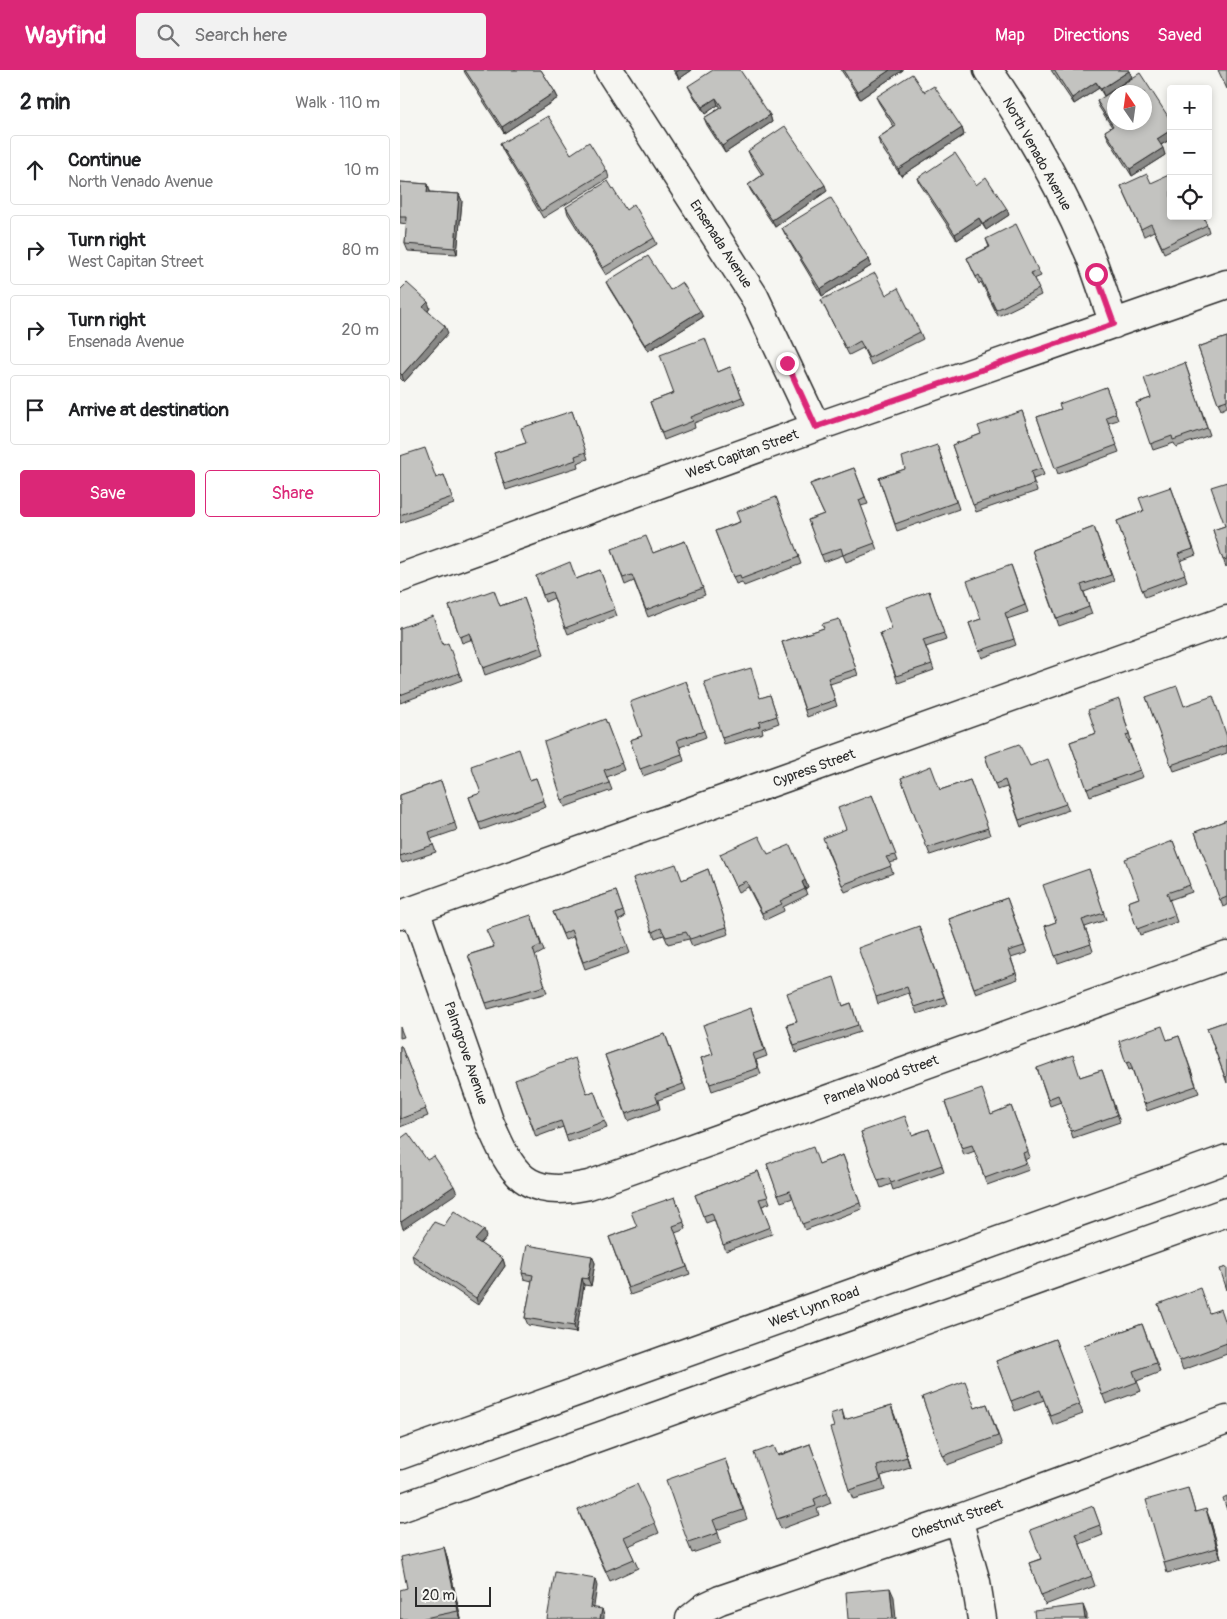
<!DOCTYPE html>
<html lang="en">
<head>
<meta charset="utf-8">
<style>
	:root { --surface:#fff; --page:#f2f2f2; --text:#202124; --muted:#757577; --line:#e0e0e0; --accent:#db2777 }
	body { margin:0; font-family:Pangolin,sans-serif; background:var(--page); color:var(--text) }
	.controls { position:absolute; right:15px; top:15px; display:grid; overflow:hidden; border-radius:5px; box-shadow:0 2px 8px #0003 }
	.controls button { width:45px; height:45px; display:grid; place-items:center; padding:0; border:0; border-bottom:1px solid var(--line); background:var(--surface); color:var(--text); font:25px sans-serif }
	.compass { position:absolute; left:707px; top:15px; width:45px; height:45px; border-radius:50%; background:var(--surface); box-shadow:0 2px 8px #0003; rotate:347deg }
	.scale { position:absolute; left:15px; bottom:12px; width:76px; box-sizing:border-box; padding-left:5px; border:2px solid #2b2b2b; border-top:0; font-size:14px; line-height:18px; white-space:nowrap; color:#2b2b2b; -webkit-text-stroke:4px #f6f6f2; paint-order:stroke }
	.stop { position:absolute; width:15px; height:15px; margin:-11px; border:4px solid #db2777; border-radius:50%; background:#fff }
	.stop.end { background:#db2777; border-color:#fff; box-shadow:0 1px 5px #0008 }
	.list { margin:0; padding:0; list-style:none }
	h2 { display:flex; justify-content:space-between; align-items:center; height:65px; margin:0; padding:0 20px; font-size:21px }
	h2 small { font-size:16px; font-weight:400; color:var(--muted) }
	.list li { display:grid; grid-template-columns:32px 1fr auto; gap:15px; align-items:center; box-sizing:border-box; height:70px; margin:0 10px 10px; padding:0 10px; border:1px solid var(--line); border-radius:5px }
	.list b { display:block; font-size:19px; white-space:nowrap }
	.list p { margin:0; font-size:16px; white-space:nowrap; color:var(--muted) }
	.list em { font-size:16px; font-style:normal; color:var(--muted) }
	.actions { display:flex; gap:10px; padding:15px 20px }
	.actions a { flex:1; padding:11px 0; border:1px solid var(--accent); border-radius:5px; text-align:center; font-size:18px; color:var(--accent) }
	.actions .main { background:var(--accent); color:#fff }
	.icon { flex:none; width:28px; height:28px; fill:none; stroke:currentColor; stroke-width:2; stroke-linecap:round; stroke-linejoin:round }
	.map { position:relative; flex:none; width:827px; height:1549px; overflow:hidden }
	header { display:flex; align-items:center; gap:30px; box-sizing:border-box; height:70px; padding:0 25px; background:var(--accent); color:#fff }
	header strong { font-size:24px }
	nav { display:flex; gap:28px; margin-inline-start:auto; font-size:18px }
	.search { width:350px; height:45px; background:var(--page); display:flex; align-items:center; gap:12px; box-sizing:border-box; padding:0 18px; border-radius:5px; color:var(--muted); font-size:19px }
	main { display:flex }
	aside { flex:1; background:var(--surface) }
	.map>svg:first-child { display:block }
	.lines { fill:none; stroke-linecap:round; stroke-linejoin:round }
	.street-casing { stroke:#2b2b2b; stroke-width:31 }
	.secondary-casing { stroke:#2b2b2b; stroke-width:31 }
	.street { stroke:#f6f6f2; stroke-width:28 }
	.secondary { stroke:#f6f6f2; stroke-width:28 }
	.wall { fill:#a8a8a5; stroke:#2b2b2b }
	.shaded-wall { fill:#888886; stroke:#2b2b2b }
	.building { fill:#c3c3c0; stroke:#2b2b2b; fill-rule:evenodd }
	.route { stroke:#db2777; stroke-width:6 }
	.labels { text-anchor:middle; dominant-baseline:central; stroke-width:4.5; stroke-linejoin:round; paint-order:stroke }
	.street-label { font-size:14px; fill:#2b2b2b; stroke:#f6f6f2 }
</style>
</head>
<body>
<header>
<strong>Wayfind</strong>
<div class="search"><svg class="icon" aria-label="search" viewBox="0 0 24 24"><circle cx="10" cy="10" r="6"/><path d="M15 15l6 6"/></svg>Search here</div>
<nav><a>Map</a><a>Directions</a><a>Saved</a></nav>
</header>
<main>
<aside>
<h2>2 min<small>Walk · 110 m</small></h2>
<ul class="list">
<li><svg class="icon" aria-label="ahead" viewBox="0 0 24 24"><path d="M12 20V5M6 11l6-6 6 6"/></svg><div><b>Continue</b><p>North Venado Avenue</p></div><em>10 m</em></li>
<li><svg class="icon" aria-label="right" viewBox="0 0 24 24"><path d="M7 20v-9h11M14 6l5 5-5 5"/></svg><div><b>Turn right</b><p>West Capitan Street</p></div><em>80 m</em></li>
<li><svg class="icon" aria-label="right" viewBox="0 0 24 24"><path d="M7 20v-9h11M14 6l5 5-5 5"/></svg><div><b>Turn right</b><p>Ensenada Avenue</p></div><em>20 m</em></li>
<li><svg class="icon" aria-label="arrive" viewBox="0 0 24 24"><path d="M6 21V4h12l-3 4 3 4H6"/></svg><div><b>Arrive at destination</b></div></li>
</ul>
<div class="actions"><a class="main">Save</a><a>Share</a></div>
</aside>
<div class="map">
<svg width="827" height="1549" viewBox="0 0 827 1549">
	<rect width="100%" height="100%" fill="#f6f6f2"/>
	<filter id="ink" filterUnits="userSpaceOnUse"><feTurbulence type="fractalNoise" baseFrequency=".02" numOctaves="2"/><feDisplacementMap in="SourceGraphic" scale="10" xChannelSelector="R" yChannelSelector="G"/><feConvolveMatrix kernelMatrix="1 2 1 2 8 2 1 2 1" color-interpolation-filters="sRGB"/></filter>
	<g filter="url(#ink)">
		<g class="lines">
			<g class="street-casing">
				<path id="street" d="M209,0l145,226 62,131
					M588,0c40,58 74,120 102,185 9,23 16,47 24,69
					M0,508l416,-151 411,-143
					M15,840l74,211c23,54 36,78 100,64l638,-229
					M0,845l827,-295
					M558,1449l18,63 6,37
					M290,1549l15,-12 15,-7 238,-81 269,-99"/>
			</g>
			<g class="secondary-casing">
				<path id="secondary" d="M0,1385l827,-296
					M0,1438l827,-296"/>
			</g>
			<use href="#street" class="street"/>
			<use href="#secondary" class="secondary"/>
		</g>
		<path class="wall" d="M64,0h77l14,22 3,6 -54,35 -39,-60z
			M273,0h19l-13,9z
			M441,0h62l-43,29z
			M651,0h78l3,7 -28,19 -5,-8 -25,16z
			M288,16l82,29 2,7 -47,31 -18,-28 -3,-7 16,-10 -2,-3 -13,9 -14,-22z
			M524,22l38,36 2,7 -63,41 -21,-31 -2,-7 16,-11 -15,-24 -3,-6z
			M697,31l74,20v18l-10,6 4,10 -33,21 -24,-38 -3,-7 7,-4 -13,-20z
			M100,74l71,10 36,17 2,7 -66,40 -40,-67z
			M348,81l79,40 -52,36 -24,-36 -3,-6 14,-10 -11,-17z
			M518,108l58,7 33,30 -23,15 -4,-6 -25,16 -37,-56z
			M0,112l28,2 2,8 29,2 3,7 -5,53 -49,-3 -3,-7 2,-20 -7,-1z
			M751,113l56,42 2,7 -45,21 -10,-22 -10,5 -23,-50z
			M166,137l88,31 3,6 -51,31 -38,-61z
			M382,158l87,31 2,7 -49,30 -37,-62z
			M586,169l52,31 3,6 -7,3 7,16 -43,21 -17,-34 -2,2 -12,-26 22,-11z
			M206,212l64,8 33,27 -55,34 -39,-63z
			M0,220l30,18 -2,3 20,22 -44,49 -4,-4z
			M486,225l34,37 3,7 -52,26 -8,-17 -14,7 -25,-49 -3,-6z
			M827,267v70l-6,3 -23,-63z
			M785,293l25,72 -34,12 -2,-4 -21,7 -17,-47 15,-5z
			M330,297l15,37 -51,19 1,5 -31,12 -14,-38 24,-9 44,-21z
			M706,317l12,33 -10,3 11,29 -61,22 -21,-57 24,-8z
			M172,341l16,48 -11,4 1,4 -72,23 -12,-37 32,-10z
			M622,341l22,64 -11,4 4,12 -61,21 -24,-67 29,-11z
			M537,375l22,64 -62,22 -18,-53 26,-9z
			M0,386l36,22 8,-3 10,29 -54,19z
			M454,398l14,36 -7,2 16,44 -31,12 -3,-7 -19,7 -16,-42 16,-6 -14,-30z
			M827,412v84l-1,1 -13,-37 12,-4z
			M771,417l25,68 -16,6 7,20 -42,16 -28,-76 27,-10z
			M376,427l25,67 -57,22 -2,-4 -6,2 -21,-53 24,-9z
			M694,457l20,54 -30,11 8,22 -33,12 -27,-76z
			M285,471l20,54 -57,22 -14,-36 -9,4 -13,-36 41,4z
			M611,495l17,47 -21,7 9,26 -34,13 -13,-35 12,-4z
			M200,500l17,46 -49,18 -14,-36 -9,4 -9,-26 40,3z
			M529,521l17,49 -20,7 8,23 -36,13 -18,-50 12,-4z
			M124,528l20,56 -59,21 -12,-36 -11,4 -13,-37h51z
			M439,549l19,56 -28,9 7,22 -30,11 -25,-75 42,-14z
			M0,558l43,17 16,28 3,7 -62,23z
			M286,611l20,56 -26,10 4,14 -41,15 -13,-36 12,-4z
			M370,625l9,28 -17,6 1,4 -39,11 -2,-6 39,-40z
			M746,627l38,9 43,30v17l-53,18z
			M721,636l10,34 -2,1 14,36 -53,19 -20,-54 26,-9z
			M205,649l19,51 -17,7 5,13 -47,17 -3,-7z
			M585,686l45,10 36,38 3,6 -48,17 -14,-40 -10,3z
			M136,708l10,29 -65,23 -12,-33z
			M501,708l39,12 30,-10 20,55 -60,20z
			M41,711l16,49 -26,9 5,13 -34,11 -2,-5v-63z
			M472,725l26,66 -9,2 4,10 -48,19 -20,-47 21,-16z
			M827,750v85l-4,2 -28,-75z
			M773,771l19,51 -23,8 8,22 -37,13 -12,-33 11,-4z
			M320,784h48l37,26 3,7 -3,2 2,6 -24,12 1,4 -19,9 -17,-33 -10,5z
			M308,799l21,65 -37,12 -3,-7 -21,5 -4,-9 -9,3 -22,-60 49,2z
			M689,799l17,51 -21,7 8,24 -35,12 -13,-37 11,-4z
			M216,821l9,26 -7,4 12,32 -45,16 -12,-32 -8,3 -12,-28z
			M607,828l20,55 -16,5 7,21 -42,15 -27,-75z
			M131,845l13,36 -9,5 12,37 -59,16 -20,-54 25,-8z
			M519,856l28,78 -30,10 -8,-21 -31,11 -2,-7z
			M451,933l9,29 -64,21 -9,-28z
			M351,938l16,48 -11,4 5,14 -49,17 -11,-33 12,-4z
			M827,951v62l-20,-55z
			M0,957l4,10 -4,1z
			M265,964l21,56 -28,10 2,9 -32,12 -23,-66z
			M779,966l20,57 -52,18 -15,-42 -3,1 -10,-29 48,-1z
			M0,976h1l27,70 -28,11z
			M637,998l43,9 22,-7 18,52 -47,16 -12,-36 -11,4z
			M115,1010l72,14 7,-3 13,37 -39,14 -5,-15 -27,10z
			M545,1032l46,12 20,-8 19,51 -5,3 4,10 -42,15 -12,-34 -11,4z
			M529,1059l15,43 -51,18 -2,-6 -10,4 -20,-56 51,3z
			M443,1085l19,54 -57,21 -12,-32 -12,4 -14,-38h52z
			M358,1101l12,32 -8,3 10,28 -46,17 -12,-31 -8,3 -11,-28z
			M275,1127l11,32 -11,4 15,41 -60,21 -21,-58 28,-10z
			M44,1156l42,11 -6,7 23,15 2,7 -27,39 -64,-43 -2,-7z
			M192,1186l3,7 -4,23 -7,-1 -8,48 -48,-8 -3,-7 7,-37 -8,-2 -2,-6z
			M758,1234l51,9 18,13v28l-44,16z
			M742,1254l18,48 -23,9 4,10 -35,13 -22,-59z
			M655,1269l28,75 -30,11 -9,-25 -29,11 -19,-50z
			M522,1327l53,11 12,-4 15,41 -55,20z
			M491,1336l19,61 -29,9 4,14 -32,9 -4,-9 -15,-63 8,-17 3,10z
			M410,1374l21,59 -14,6 2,6 -38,14 -4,-10 1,-64z
			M326,1389l21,60 -30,11 4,13 -29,10 -4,-10z
			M788,1418l7,24 15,7 11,39 -54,15 -3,-10z
			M693,1436l10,29 -23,9 15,42 -50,19 -16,-42 11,-4z
			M178,1440l77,13 4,10 -31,13 10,22 -28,13 -28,-61z
			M44,1477l3,10 14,62h-61l7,-31z"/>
		<path class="shaded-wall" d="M280,0h12l-13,9 -3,-7z
			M490,0h13l-43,29 -3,-7z
			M729,1l3,6 -28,19 -3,-7z
			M696,12l3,6 -25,16 -2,-6z
			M155,22l3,6 -54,35 -2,-6z
			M316,28l2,7 -13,9 -3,-7z
			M370,45l2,7 -47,31 -3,-7z
			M562,58l2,7 -63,41 -3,-7z
			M771,60v9l-12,7 -2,-7z
			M763,78l2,7 -33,21 -2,-7z
			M28,114l2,7v8l-3,-7z
			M425,115l2,6 -52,36 -3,-7z
			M59,124l3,7 -5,53 -2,-6z
			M607,139l2,6 -23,15 -3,-6z
			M579,148l3,6 -25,16 -2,-6z
			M469,189l2,7 -49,30 -2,-7z
			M28,232l2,6 -4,5 -3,-6z
			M300,241l3,6 -55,34 -3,-6z
			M45,256l3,7 -44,49 -2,-7z
			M405,810l3,7 -3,2 -3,-7z
			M54,1116l3,7 -54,36 -2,-7z
			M84,1160l2,7 -9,10 -2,-7z
			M192,1186l3,7 -4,23 -3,-7z
			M103,1189l2,7 -27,39 -2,-7z
			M182,1208l2,7 -8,48 -2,-7z
			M491,1336l4,10 15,51 -3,-10z
			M806,1439l4,10 11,39 -4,-10z
			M44,1477l3,10 14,62 -3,-8z
			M195,1509l2,7 -4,27 -3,-6z
			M490,1518l4,9 2,22h-3z
			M683,1535l4,10v4h-2z
			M202,1539l2,6v4h-4z"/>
		<path class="building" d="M65,0h76l14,22 -53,35z
			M313,0h27l30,45 -48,31 -18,-28 18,-11 -6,-9 -14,9 -14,-21z
			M443,0h47l-33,22z
			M654,0h75v1l-28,18 -5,-7 -24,16z
			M818,0h9v19z
			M740,3l31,48v9l-14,9 6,9 -33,21 -25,-38 8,-5 -16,-25zM714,22h30v30h-30z
			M512,4l12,18 10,-6 28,42 -64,41 -20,-31 18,-12 -20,-29z
			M148,46l23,38 18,-12 18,29 -66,40 -41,-67z
			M385,56l40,59 -53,35 -24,-35 16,-11 -16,-23z
			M555,83l21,32 10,-8 21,32 -24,15 -4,-6 -24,16 -37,-56z
			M747,104l4,9 20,-9v42h32l4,9 -45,22 -11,-23 -10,5 -20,-43z
			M208,111l18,29 8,-6 20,34 -51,30 -37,-61z
			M0,112l28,2 -1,8 32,2 -4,54 -50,-4 2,-27h-7z
			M431,128l38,61 -49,30 -38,-61z
			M616,154l22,46 -7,3 8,16 -43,21 -17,-35 -3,2 -9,-19 23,-11 -4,-8z
			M248,186l22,34 12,-8 18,29 -55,34 -39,-63z
			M475,203l11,22 12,-7 22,44 -51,26 -9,-17 -14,8 -25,-49z
			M7,213l21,19 -5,5 22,19 -43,49 -2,-2v-83z
			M827,267v63l-9,3 -20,-56z
			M305,268l13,34 12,-5 12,30 -51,20 2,4 -31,12 -12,-31 24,-9 -14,-38z
			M785,293l22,65 -34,12 -1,-4 -22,8 -14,-41 15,-5 -7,-20z
			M706,317l10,26 -10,4 11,28 -62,23 -18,-51 24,-8 -2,-5z
			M172,341l14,41 -11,4 1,4 -72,24 -10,-31 32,-10 -5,-15z
			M622,341l20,57 -11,4 3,12 -61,21 -21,-60 29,-11 -3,-8z
			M537,375l19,57 -61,22 -16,-46 26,-9 -3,-12z
			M25,378l11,30 8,-3 8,22 -52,18v-59z
			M454,398l11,29 -6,3 16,43 -32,12 -2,-7 -20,7 -13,-35 16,-6 -14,-30z
			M827,412v77l-4,1 -10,-30 12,-4 -14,-39z
			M771,417l22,62 -15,5 7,20 -43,16 -25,-69 27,-10 -5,-13z
			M376,427l23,60 -58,22 -1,-4 -7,2 -18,-46 25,-9 -4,-10z
			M694,457l17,48 -30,10 8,22 -32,12 -25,-69z
			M246,466l7,17 32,-12 18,47 -57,22 -14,-35 -9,3 -11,-29z
			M170,492l6,17 24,-9 15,39 -50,19 -13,-36 -9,3 -7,-19z
			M611,495l14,40 -20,8 9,26 -35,12 -10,-28 12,-4 -14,-38z
			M94,520l6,16 24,-8 18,49 -59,21 -13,-35 -10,4 -11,-31z
			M529,521l15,42 -21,7 9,24 -36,12 -16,-43 12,-4 -8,-22z
			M33,546l10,29 5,-2 11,30 -59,22v-67z
			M439,549l17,50 -28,9 7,22 -30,10 -23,-68 42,-14 -2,-4z
			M351,598l9,30 10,-3 7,21 -18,6 1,4 -38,12 -18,-56z
			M286,611l18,50 -27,9 5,14 -42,15 -10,-29 12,-4 -12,-34z
			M777,616l7,20 29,-10 14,41v8l-56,20 -25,-68z
			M719,629l10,35 -3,1 14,35 -53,19 -17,-47 26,-9 -8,-23z
			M205,649l17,44 -18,7 5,13 -47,17 -18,-58z
			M619,674l11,22 18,-7 18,45 -47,16 -14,-40 -10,4 -10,-28z
			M119,679l11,31 6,-2 8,22 -65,23 -10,-26 12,-4 -10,-27z
			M531,696l9,24 30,-10 18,48 -61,20 -26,-70z
			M41,711l14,42 -26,9 4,13 -33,11v-61z
			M472,725l24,60 -10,2 5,9 -49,19 -19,-47 23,-9 -8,-21z
			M827,750v77l-7,3 -25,-68z
			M359,766l9,18 22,-9 15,35 -3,2 3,7 -25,12 2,3 -20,9 -16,-32 -11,5 -15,-32z
			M773,771l17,44 -23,8 8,22 -38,14 -9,-27 11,-4 -14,-39z
			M276,794l6,16 26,-11 19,58 -37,12 -4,-7 -20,5 -5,-9 -9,4 -19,-54z
			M689,799l15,44 -22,7 9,24 -36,12 -10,-30 11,-4 -13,-37z
			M216,821l7,20 -7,3 12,32 -45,16 -12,-32 -8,4 -10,-22z
			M607,828l17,48 -16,5 8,22 -42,15 -25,-69z
			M131,845l10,30 -8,4 12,37 -59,17 -18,-48 26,-8 -8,-17z
			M519,856l25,71 -30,10 -7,-20 -31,10 -18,-49z
			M434,907l9,29 8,-3 7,22 -64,21 -7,-21 10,-3 -10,-29z
			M351,938l13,42 -11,4 5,14 -48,16 -9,-26 12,-4 -10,-29z
			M827,951v55l-2,1 -18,-49z
			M762,956l5,14 12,-4 17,50 -52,18 -14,-42 -4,1 -7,-22z
			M265,964l18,50 -28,10 3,8 -32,12 -21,-59z
			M0,976h1l25,63 -26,10z
			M673,985l7,22 22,-7 15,45 -46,16 -13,-36 -10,4 -11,-31z
			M175,988l12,36 7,-3 11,30 -39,14 -5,-14 -27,9 -19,-50z
			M582,1019l9,25 20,-8 17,45 -5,2 3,10 -41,15 -13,-33 -10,3 -17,-46z
			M505,1046l7,19 17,-6 13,36 -51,18 -2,-5 -11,3 -17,-49z
			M8,1063l19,27 7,-4 20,30 -53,36 -1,-1v-82z
			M413,1077l6,17 24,-9 17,48 -58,21 -12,-33 -12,4 -11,-31z
			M358,1101l10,26 -9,2 11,28 -47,18 -11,-32 -9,3 -8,-21z
			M275,1127l9,25 -11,4 14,41 -59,21 -19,-51 28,-10 -6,-15z
			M54,1141l30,19 -9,10 28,19 -27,39 -64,-43 22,-33 10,4z
			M127,1175l65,11 -4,23 -6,-1 -8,48 -49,-8 8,-43 -11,-2z
			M827,1197v23l-7,-21z
			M800,1218l9,25 12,-4 6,17v17l-48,18 -21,-57z
			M742,1254l14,39 -23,8 4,11 -35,13 -18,-50z
			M655,1269l25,65 -30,11 -10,-25 -29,11 -15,-40z
			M565,1311l10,27 12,-4 11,32 -55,20 -21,-59z
			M491,1336l16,51 -30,9 4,14 -32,10 -19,-62 4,-1 -4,-13 12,-4 2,10z
			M410,1374l18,49 -14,6 2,7 -39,13 -23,-66 20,-7 4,10z
			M326,1389l17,51 -30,10 5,13 -30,10 -22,-63z
			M237,1414l18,39 -31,14 10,22 -28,12 -28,-61z
			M788,1418l7,24 11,-3 11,39 -53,15 -18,-63z
			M827,1426v14l-4,-12z
			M693,1436l7,19 -24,9 16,42 -51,19 -12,-32 12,-4 -11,-29z
			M44,1477l14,64 -38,8h-20v-29l7,-2 -6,-31z
			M155,1502l40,7 -5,28 12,2 -2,10h-53z
			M490,1518l3,31h-45l-2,-27z
			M683,1535l2,14h-50l-1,-8z"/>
	</g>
	<g class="lines" filter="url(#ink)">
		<path class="route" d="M387,293l29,64 298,-103 -18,-50"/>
	</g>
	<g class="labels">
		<g class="street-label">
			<text transform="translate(637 84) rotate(61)">North Venado Avenue</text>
			<text transform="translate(321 174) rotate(57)">Ensenada Avenue</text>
			<text transform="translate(342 384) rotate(-20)">West Capitan Street</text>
			<text transform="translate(414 698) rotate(-20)">Cypress Street</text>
			<text transform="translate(66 983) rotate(71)">Palmgrove Avenue</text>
			<text transform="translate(481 1010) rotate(-20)">Pamela Wood Street</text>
			<text transform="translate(414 1237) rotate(-20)">West Lynn Road</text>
			<text transform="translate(557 1449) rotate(-19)">Chestnut Street</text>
		</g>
	</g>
</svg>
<div class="controls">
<button>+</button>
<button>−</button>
<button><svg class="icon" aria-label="locate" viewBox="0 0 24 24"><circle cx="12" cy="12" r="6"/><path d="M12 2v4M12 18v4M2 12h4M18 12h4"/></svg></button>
</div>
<svg class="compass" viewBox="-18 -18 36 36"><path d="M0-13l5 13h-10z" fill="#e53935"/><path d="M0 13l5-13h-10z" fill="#757577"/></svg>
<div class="scale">20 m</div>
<div class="stop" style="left:696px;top:204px"></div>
<div class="stop end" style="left:387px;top:293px"></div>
</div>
</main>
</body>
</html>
